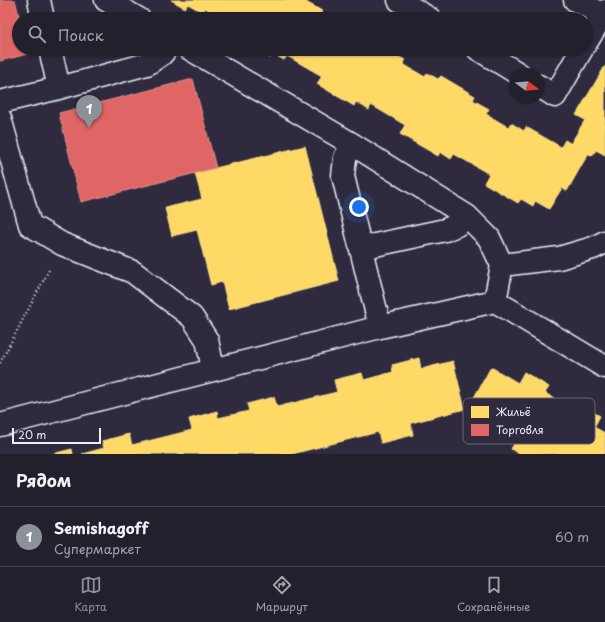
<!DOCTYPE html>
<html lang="ru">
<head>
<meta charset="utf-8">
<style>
	:root { --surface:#23202e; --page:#2f2d3a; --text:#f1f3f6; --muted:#a3a3aa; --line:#403e4a; --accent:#8c9099 }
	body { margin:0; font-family:"Playpen Sans",sans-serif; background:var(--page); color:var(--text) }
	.compass { position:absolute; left:509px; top:68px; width:36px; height:36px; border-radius:50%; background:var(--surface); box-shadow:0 1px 3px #0004; rotate:106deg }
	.scale { position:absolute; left:12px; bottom:10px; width:89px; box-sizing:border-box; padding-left:4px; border:2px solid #e8f1f8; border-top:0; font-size:11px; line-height:14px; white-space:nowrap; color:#e8f1f8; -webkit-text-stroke:3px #2f2a3d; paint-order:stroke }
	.you { position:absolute; left:359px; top:207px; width:14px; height:14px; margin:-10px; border:3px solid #fff; border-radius:50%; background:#1a73e8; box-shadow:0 0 0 6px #1a73e833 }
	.badge { display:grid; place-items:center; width:26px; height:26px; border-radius:50%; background:var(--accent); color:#fff; font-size:13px; font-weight:700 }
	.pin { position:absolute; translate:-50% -33px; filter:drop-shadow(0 1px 2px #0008) }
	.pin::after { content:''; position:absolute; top:21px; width:14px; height:12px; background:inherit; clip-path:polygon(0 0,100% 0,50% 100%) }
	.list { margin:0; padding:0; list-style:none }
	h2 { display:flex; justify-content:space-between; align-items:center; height:52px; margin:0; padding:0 16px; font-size:17px }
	h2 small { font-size:13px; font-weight:400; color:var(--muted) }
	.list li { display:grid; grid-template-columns:26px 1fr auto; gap:12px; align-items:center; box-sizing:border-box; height:60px; padding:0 16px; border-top:1px solid var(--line) }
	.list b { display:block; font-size:15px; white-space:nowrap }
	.list p { margin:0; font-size:13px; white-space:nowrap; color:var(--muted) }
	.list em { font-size:13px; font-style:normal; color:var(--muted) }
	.icon { flex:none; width:22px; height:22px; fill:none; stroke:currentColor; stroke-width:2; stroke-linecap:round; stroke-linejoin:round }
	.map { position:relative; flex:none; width:605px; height:454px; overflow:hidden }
	.search { position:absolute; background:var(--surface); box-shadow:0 1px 3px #0004; left:12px; right:12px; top:12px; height:44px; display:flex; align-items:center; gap:10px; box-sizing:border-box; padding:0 14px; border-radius:22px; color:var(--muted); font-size:15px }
	.sheet { height:112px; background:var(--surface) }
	nav { display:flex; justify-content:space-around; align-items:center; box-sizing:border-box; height:56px; border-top:1px solid var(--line); background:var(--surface); font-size:11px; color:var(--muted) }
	nav a { display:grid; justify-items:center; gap:2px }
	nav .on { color:var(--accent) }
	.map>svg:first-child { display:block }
	.homes { fill:#ffd966; stroke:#f8e092 }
	.shops { fill:#e06666; stroke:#e29092 }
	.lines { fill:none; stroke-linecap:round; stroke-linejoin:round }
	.minor-casing { stroke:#e8f1f8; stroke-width:25 }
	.path { stroke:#e8f1f8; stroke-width:2.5; stroke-dasharray:1 3; stroke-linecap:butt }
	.minor { stroke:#2f2a3d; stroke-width:22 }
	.key { fill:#2f2a3d; stroke:#666675; stroke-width:1 }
	.key-label { font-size:11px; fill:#e8f1f8 }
</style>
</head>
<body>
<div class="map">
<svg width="605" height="454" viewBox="0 0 605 454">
	<rect width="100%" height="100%" fill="#2f2a3d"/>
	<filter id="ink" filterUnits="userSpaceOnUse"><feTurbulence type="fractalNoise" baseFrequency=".025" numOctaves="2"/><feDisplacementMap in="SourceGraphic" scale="8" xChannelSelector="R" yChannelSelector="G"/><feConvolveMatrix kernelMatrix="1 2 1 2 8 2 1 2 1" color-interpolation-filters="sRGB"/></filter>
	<g filter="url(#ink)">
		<path class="homes" d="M171,0h136l-1,2 16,9 -3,5 6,3h-101l-19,-11 -3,4 -14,-8 -3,4z
			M255,49h139l-2,4 13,7 -2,4 22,13 2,-4 11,6 3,-3 34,20 -2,4 16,9 -3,5 22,13 3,-4 13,8 2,-4 35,20 4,-7 23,14 -21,37 -5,-3 -13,21 -14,-8 -2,5 -12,-7 -3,4 -34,-20 5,-9 -35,-20 -3,5 -11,-7 -2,4 -38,-22 5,-9 -34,-20 -2,5 -13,-8 -2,4 -37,-22 5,-8 -35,-20 -3,4 -11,-6 -3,4z
			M605,66v89l-9,-5 -4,6 -21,-13 14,-23 -9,-5z
			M305,146l34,135 -110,28 -7,-27 -11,3 -14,-55 -25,6 -7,-28 37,-9 -7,-26z
			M419,358l2,11 32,-8 12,48 -54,14 2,12 -32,8 -3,-11 -86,22h-210l22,-6 -2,-7 27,-7 3,11 60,-15 -3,-11 28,-8 1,7 31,-7 -2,-7 27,-7 3,10 60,-15 -3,-12 28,-7 2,7 29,-8 -1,-7z
			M491,367l27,16 6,-11 25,15 -4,6 27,16 4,-7 24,14 -6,11 11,6v21h-86l-8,-5 6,-10 -50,-29z
			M72,449l1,5h-21z"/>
		<path class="shops" d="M0,0h15l5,19 -1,30h8l1,5 -28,7z
			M193,79l23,89 -135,34 -22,-89z"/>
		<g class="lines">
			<g class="minor-casing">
				<path id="minor" d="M39,0l4,19
					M106,0l33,19
					M399,0l31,19
					M575,0l28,15
					M586,43l19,-32
					M50,49l9,39
					M190,49l162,95 115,72 22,22 13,27 -7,36
					M478,49l41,25
					M539,86l16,10 27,-47
					M0,102l59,-14 88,-24 15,-10 4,-5
					M0,118l30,107 32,19 71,28 59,45 15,23 6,29
					M352,144l-7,14 -2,18 37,151
					M361,248l84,-18 12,-5 10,-9
					M502,265l57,-7 34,-10 12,-6
					M0,425l380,-98 115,-26 110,66"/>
			</g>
			<path class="path" d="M0,363l50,-95"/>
			<use href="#minor" class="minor"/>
		</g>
	</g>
	<rect x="463" y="398" width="132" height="46" rx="6" class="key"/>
	<rect x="471" y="406" width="18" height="12" fill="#ffd966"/>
	<rect x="471" y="424" width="18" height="12" fill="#e06666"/>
	<g class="key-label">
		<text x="496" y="416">Жильё</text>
		<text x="496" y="434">Торговля</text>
	</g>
</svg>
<svg class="compass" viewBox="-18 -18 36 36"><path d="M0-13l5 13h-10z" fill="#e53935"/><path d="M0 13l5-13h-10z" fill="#a3a3aa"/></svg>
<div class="scale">20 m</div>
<div class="you"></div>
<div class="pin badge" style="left:89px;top:128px">1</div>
<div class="search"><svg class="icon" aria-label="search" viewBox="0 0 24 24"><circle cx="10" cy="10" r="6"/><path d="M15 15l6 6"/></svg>Поиск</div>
</div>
<section class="sheet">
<h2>Рядом<small></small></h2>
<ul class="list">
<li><span class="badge">1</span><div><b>Semishagoff</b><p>Супермаркет</p></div><em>60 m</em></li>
</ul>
</section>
<nav>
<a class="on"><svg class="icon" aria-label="map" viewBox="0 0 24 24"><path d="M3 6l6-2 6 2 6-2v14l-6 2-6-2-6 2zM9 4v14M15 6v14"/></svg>Карта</a>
<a><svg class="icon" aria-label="directions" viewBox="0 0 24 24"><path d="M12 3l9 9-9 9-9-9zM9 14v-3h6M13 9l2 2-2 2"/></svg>Маршрут</a>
<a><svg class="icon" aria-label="saved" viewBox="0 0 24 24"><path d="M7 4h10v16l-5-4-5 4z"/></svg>Сохранённые</a>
</nav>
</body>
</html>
